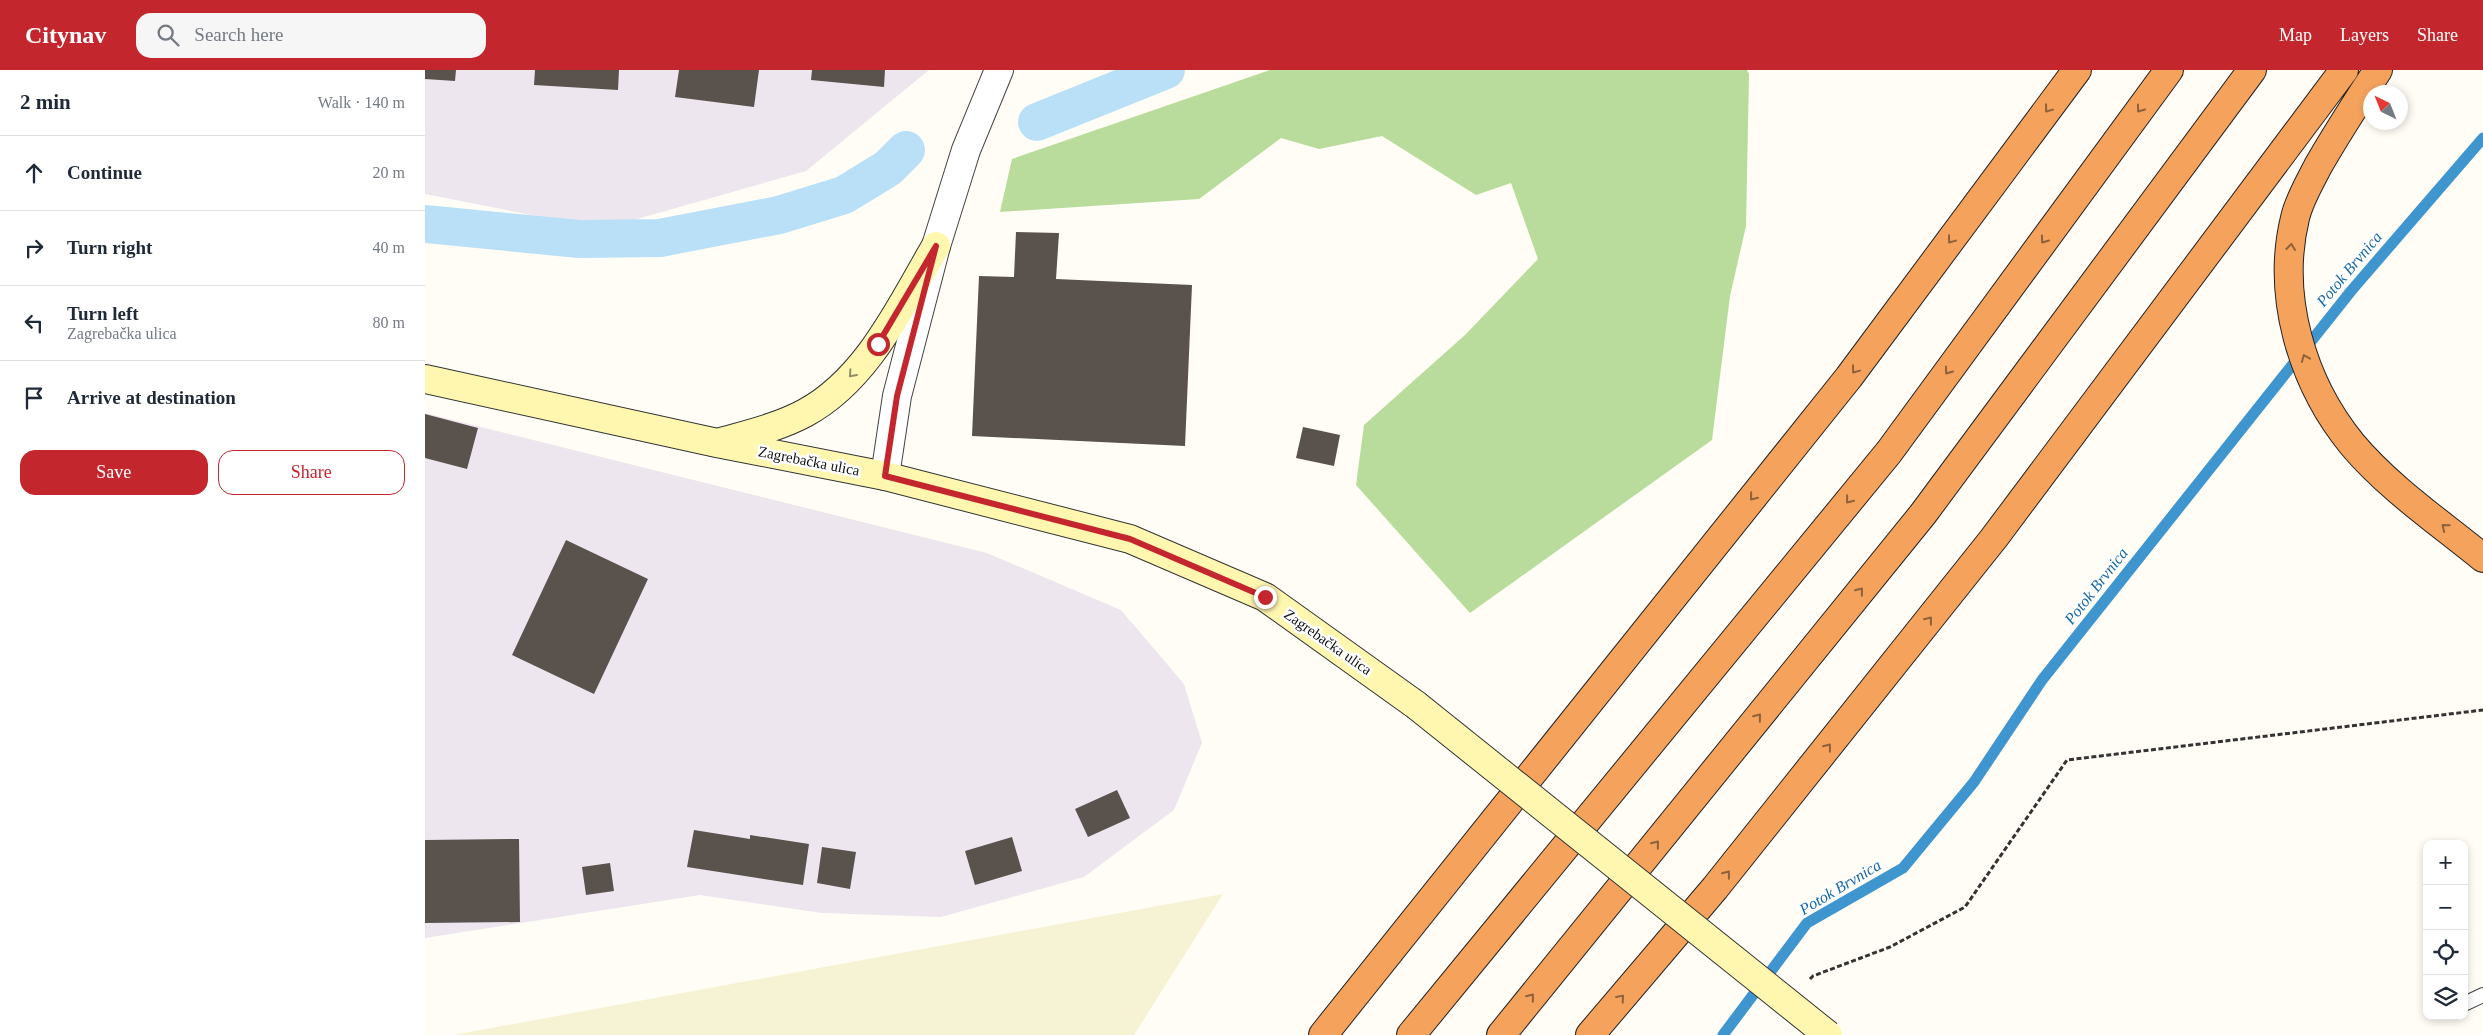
<!DOCTYPE html>
<html lang="en">
<head>
<meta charset="utf-8">
<style>
	:root { --surface:#fff; --page:#f6f6f7; --text:#1f2937; --muted:#747a83; --line:#e0e1e3; --accent:#c4262e }
	body { margin:0; font-family:"Times New Roman",serif; background:var(--page); color:var(--text) }
	.controls { position:absolute; right:15px; bottom:15px; display:grid; overflow:hidden; border-radius:10px; box-shadow:0 2px 8px #0003 }
	.controls button { width:45px; height:45px; display:grid; place-items:center; padding:0; border:0; border-bottom:1px solid var(--line); background:var(--surface); color:var(--text); font:25px sans-serif }
	.compass { position:absolute; left:1938px; top:15px; width:45px; height:45px; border-radius:50%; background:var(--surface); box-shadow:0 2px 8px #0003; rotate:317deg }
	.stop { position:absolute; width:15px; height:15px; margin:-11px; border:4px solid #c4262e; border-radius:50%; background:#fff }
	.stop.end { background:#c4262e; border-color:#fff; box-shadow:0 1px 5px #0008 }
	.list { margin:0; padding:0; list-style:none }
	h2 { display:flex; justify-content:space-between; align-items:center; height:65px; margin:0; padding:0 20px; font-size:21px }
	h2 small { font-size:16px; font-weight:400; color:var(--muted) }
	.list li { display:grid; grid-template-columns:32px 1fr auto; gap:15px; align-items:center; box-sizing:border-box; height:75px; padding:0 20px; border-top:1px solid var(--line) }
	.list b { display:block; font-size:19px; white-space:nowrap }
	.list p { margin:0; font-size:16px; white-space:nowrap; color:var(--muted) }
	.list em { font-size:16px; font-style:normal; color:var(--muted) }
	.actions { display:flex; gap:10px; padding:15px 20px }
	.actions a { flex:1; padding:11px 0; border:1px solid var(--accent); border-radius:15px; text-align:center; font-size:18px; color:var(--accent) }
	.actions .main { background:var(--accent); color:#fff }
	.icon { flex:none; width:28px; height:28px; fill:none; stroke:currentColor; stroke-width:2; stroke-linecap:round; stroke-linejoin:round }
	.map { position:relative; flex:none; width:2058px; height:965px; overflow:hidden }
	header { display:flex; align-items:center; gap:30px; box-sizing:border-box; height:70px; padding:0 25px; background:var(--accent); color:#fff }
	header strong { font-size:24px }
	nav { display:flex; gap:28px; margin-inline-start:auto; font-size:18px }
	.search { width:350px; height:45px; background:var(--page); display:flex; align-items:center; gap:12px; box-sizing:border-box; padding:0 18px; border-radius:15px; color:var(--muted); font-size:19px }
	main { display:flex }
	aside { flex:1; background:var(--surface) }
	.map>svg:first-child { display:block }
	.industrial { fill:#eee6ef }
	.farmland { fill:#f6f3d4 }
	.forest { fill:#b9dc9c }
	.lines { fill:none; stroke-linecap:round; stroke-linejoin:round }
	.stream { stroke:#3f96cf; stroke-width:11 }
	.canal { stroke:#b9e0f7; stroke-width:38 }
	.building { fill:#5a524d }
	.lane-casing { stroke:#444; stroke-width:16 }
	.street-casing { stroke:#444; stroke-width:30 }
	.secondary-casing { stroke:#333; stroke-width:30 }
	.highway-casing { stroke:#222; stroke-width:30 }
	.path { stroke:#333; stroke-width:3; stroke-dasharray:5 2.5; stroke-linecap:butt }
	.lane { stroke:#fff; stroke-width:14 }
	.street { stroke:#fff; stroke-width:28 }
	.secondary { stroke:#fff6b0; stroke-width:28 }
	.highway { stroke:#f5a25d; stroke-width:28 }
	.secondary-bridge-casing { stroke:#333; stroke-width:30; stroke-linecap:butt }
	.secondary-bridge { stroke:#fff6b0; stroke-width:28 }
	.oneway { stroke:#8e613b }
	.oneway2 { stroke:#948f68 }
	.route { stroke:#c4262e; stroke-width:6 }
	.labels { text-anchor:middle; dominant-baseline:central; stroke-width:5; stroke-linejoin:round; paint-order:stroke }
	.street-label { font-size:15px; fill:#111; stroke:#fff }
	.water-label { font-size:16px; font-style:italic; fill:#1768a6; stroke:#fff }
</style>
</head>
<body>
<header>
<strong>Citynav</strong>
<div class="search"><svg class="icon" aria-label="search" viewBox="0 0 24 24"><circle cx="10" cy="10" r="6"/><path d="M15 15l6 6"/></svg>Search here</div>
<nav><a>Map</a><a>Layers</a><a>Share</a></nav>
</header>
<main>
<aside>
<h2>2 min<small>Walk · 140 m</small></h2>
<ul class="list">
<li><svg class="icon" aria-label="ahead" viewBox="0 0 24 24"><path d="M12 20V5M6 11l6-6 6 6"/></svg><div><b>Continue</b></div><em>20 m</em></li>
<li><svg class="icon" aria-label="right" viewBox="0 0 24 24"><path d="M7 20v-9h11M14 6l5 5-5 5"/></svg><div><b>Turn right</b></div><em>40 m</em></li>
<li><svg class="icon" aria-label="left" viewBox="0 0 24 24"><path d="M17 20v-9H6M10 6l-5 5 5 5"/></svg><div><b>Turn left</b><p>Zagrebačka ulica</p></div><em>80 m</em></li>
<li><svg class="icon" aria-label="arrive" viewBox="0 0 24 24"><path d="M6 21V4h12l-3 4 3 4H6"/></svg><div><b>Arrive at destination</b></div></li>
</ul>
<div class="actions"><a class="main">Save</a><a>Share</a></div>
</aside>
<div class="map">
<svg width="2058" height="965" viewBox="0 0 2058 965">
	<rect width="100%" height="100%" fill="#fffdf5"/>
	<path class="industrial" d="M0,0h504l-123,101 -204,58 -177,-35z
		M0,343l562,140 134,57 63,74 18,59 -28,67 -90,67 -143,40 -119,-4 -122,-18 -275,43z"/>
	<path class="farmland" d="M798,824l-89,141h-681z"/>
	<path class="forest" d="M845,0h477l2,4 -3,152 -16,70 -18,144 -242,173 -114,-128 8,-60 101,-90 73,-76 -27,-76 -35,12 -94,-59 -63,13 -38,-11 -82,61 -199,13 12,-53z"/>
	<g class="lines">
		<path class="stream" d="M1298,965l84,-112 96,-55 71,-86 68,-102 309,-389 132,-153"/>
		<path class="canal" d="M612,52l129,-52
			M0,154l154,15 81,-1 119,-23 65,-20 44,-27 18,-18"/>
	</g>
	<path class="building" d="M0,0h31l-1,11 -30,-2z
		M110,0h84l-1,20 -84,-5z
		M254,0h80l-5,37 -79,-10z
		M387,0h73l-1,17 -73,-7z
		M591,162l43,1 -3,46 136,6 -7,161 -213,-10 7,-160 35,1z
		M0,344l53,14 -11,41 -42,-11z
		M878,357l37,8 -6,31 -38,-8z
		M141,470l82,39 -54,115 -82,-39z
		M692,720l13,28 -42,19 -13,-28z
		M269,760l56,9v-4l59,9 -6,41 -116,-18z
		M587,767l10,34 -47,14 -10,-34z
		M94,769l1,83 -95,1v-83z
		M397,777l34,5 -6,37 -33,-6z
		M185,793l4,28 -28,4 -4,-28z"/>
	<g class="lines">
		<g class="lane-casing">
			<path id="lane" d="M2039,934l19,-9"/>
		</g>
		<g class="street-casing">
			<path id="street" d="M460,406l12,-80 39,-150 30,-96 33,-80"/>
		</g>
		<g class="secondary-casing">
			<path id="secondary" d="M0,309l292,64 168,33 245,63 135,58 151,108
				M296,372c28,-8 58,-15 84,-29 63,-34 96,-108 131,-167"/>
		</g>
		<g class="highway-casing">
			<path id="highway" d="M1953,0c-21,32 -41,63 -60,96 -8,16 -19,34 -23,52 -19,78 7,165 57,226 37,44 87,78 131,114
				M898,965l526,-658 228,-307
				M986,965l478,-583 280,-382
				M1076,965l422,-521 329,-444
				M1165,965l125,-147 279,-350 350,-468"/>
		</g>
		<path class="path" d="M1385,909l3,-3 77,-29 75,-40 102,-147 416,-50"/>
		<use href="#lane" class="lane"/>
		<use href="#street" class="street"/>
		<use href="#secondary" class="secondary"/>
		<use href="#highway" class="highway"/>
		<g class="secondary-bridge-casing">
			<path id="secondary-bridge" d="M991,635l412,330"/>
		</g>
		<use href="#secondary-bridge" class="secondary-bridge"/>
	</g>
	<defs><path id="oneway-chevron" d="M-2-3.5L2.5 0L-2 3.5" fill="none" stroke-width="1.6" stroke-linecap="round" stroke-linejoin="round" transform="scale(1.25)"/></defs>
	<g class="oneway">
		<use href="#oneway-chevron" transform="translate(1623 39) rotate(127)"/>
		<use href="#oneway-chevron" transform="translate(1715 39) rotate(126)"/>
		<use href="#oneway-chevron" transform="translate(1526 170) rotate(127)"/>
		<use href="#oneway-chevron" transform="translate(1619 170) rotate(126)"/>
		<use href="#oneway-chevron" transform="translate(1866 177) rotate(-83)"/>
		<use href="#oneway-chevron" transform="translate(1880 288) rotate(-112)"/>
		<use href="#oneway-chevron" transform="translate(1430 300) rotate(127)"/>
		<use href="#oneway-chevron" transform="translate(1523 301) rotate(126)"/>
		<use href="#oneway-chevron" transform="translate(1328 427) rotate(129)"/>
		<use href="#oneway-chevron" transform="translate(1424 430) rotate(129)"/>
		<use href="#oneway-chevron" transform="translate(2020 457) rotate(-141)"/>
		<use href="#oneway-chevron" transform="translate(1435 521) rotate(-51)"/>
		<use href="#oneway-chevron" transform="translate(1504 550) rotate(-52)"/>
		<use href="#oneway-chevron" transform="translate(1333 647) rotate(-51)"/>
		<use href="#oneway-chevron" transform="translate(1403 677) rotate(-52)"/>
		<use href="#oneway-chevron" transform="translate(1231 774) rotate(-51)"/>
		<use href="#oneway-chevron" transform="translate(1302 804) rotate(-52)"/>
		<use href="#oneway-chevron" transform="translate(1106 927) rotate(-51)"/>
		<use href="#oneway-chevron" transform="translate(1196 928) rotate(-49)"/>
	</g>
	<use class="oneway2" href="#oneway-chevron" transform="translate(427 304) rotate(132)"/>
	<g class="lines">
		<path class="route" d="M453,274l58,-98 -39,150 -12,80 245,63 135,58"/>
	</g>
	<g class="labels">
		<g class="street-label">
			<text transform="translate(384 391) rotate(11)">Zagrebačka ulica</text>
			<text transform="translate(903 572) rotate(35)">Zagrebačka ulica</text>
		</g>
		<g class="water-label">
			<text transform="translate(1924 199) rotate(-50)">Potok Brvnica</text>
			<text transform="translate(1671 516) rotate(-52)">Potok Brvnica</text>
			<text transform="translate(1415 817) rotate(-31)">Potok Brvnica</text>
		</g>
	</g>
</svg>
<div class="controls">
<button>+</button>
<button>−</button>
<button><svg class="icon" aria-label="locate" viewBox="0 0 24 24"><circle cx="12" cy="12" r="6"/><path d="M12 2v4M12 18v4M2 12h4M18 12h4"/></svg></button>
<button><svg class="icon" aria-label="layers" viewBox="0 0 24 24"><path d="M12 4l9 5-9 5-9-5zM3 14l9 5 9-5"/></svg></button>
</div>
<svg class="compass" viewBox="-18 -18 36 36"><path d="M0-13l5 13h-10z" fill="#e53935"/><path d="M0 13l5-13h-10z" fill="#747a83"/></svg>
<div class="stop" style="left:453px;top:274px"></div>
<div class="stop end" style="left:840px;top:527px"></div>
</div>
</main>
</body>
</html>
